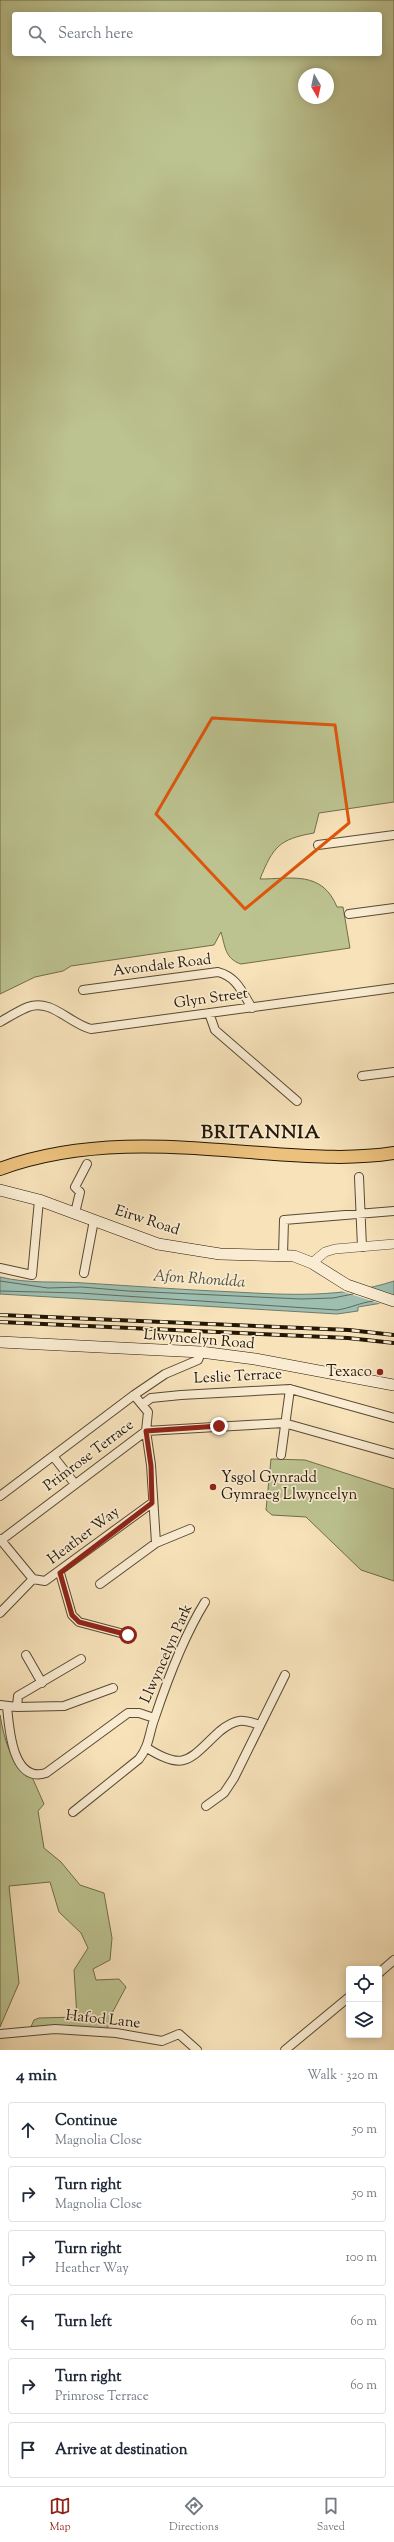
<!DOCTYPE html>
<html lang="en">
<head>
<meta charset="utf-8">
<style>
	:root { --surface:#fff; --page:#f2f2f3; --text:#1f2937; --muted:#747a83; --line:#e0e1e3; --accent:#8f2418 }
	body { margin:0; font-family:"Sorts Mill Goudy",serif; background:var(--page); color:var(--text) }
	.controls { position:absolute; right:12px; bottom:12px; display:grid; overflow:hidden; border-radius:4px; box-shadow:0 2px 10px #0003 }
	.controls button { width:36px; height:36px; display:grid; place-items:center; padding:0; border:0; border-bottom:1px solid var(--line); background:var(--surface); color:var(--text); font:20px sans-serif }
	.compass { position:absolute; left:298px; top:68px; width:36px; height:36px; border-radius:50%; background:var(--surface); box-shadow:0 2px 10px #0003; rotate:171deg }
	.stop { position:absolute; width:12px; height:12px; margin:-9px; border:3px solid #8f2418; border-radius:50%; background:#fff }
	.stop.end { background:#8f2418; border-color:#fff; box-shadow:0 1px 4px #0008 }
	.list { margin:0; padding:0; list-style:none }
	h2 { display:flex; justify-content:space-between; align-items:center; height:52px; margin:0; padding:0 16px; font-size:17px }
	h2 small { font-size:13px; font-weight:400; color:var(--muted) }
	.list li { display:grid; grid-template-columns:26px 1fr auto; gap:12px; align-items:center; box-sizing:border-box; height:56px; margin:0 8px 8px; padding:0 8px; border:1px solid var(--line); border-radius:4px }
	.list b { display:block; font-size:15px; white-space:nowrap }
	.list p { margin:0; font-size:13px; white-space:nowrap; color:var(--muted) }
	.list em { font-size:13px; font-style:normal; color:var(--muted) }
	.icon { flex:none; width:22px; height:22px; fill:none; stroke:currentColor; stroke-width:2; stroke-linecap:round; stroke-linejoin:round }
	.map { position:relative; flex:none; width:394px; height:2050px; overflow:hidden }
	.search { position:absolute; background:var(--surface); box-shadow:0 2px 10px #0003; left:12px; right:12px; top:12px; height:44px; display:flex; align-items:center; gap:10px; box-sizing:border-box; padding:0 14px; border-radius:4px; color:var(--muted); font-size:15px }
	.sheet { height:436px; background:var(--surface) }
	nav { display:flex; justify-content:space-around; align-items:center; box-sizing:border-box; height:56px; border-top:1px solid var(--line); background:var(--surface); font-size:11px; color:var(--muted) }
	nav a { display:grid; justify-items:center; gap:2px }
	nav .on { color:var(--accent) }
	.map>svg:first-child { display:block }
	.green { fill:#bcc390; stroke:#706d4b; fill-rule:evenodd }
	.water { fill:#9dbeb0; stroke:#6c7b6c }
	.pier { fill:#f7e2ba }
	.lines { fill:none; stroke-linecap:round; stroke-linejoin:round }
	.shore { stroke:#606a5b; stroke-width:1 }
	.minor-casing { stroke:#584a33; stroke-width:10 }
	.tertiary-casing { stroke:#584a33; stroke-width:10 }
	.secondary-casing { stroke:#231706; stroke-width:12 }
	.primary-casing { stroke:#231706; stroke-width:14 }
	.minor { stroke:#faecd2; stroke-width:8 }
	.tertiary { stroke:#faecd2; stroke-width:9 }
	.secondary { stroke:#faecd2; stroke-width:11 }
	.primary { stroke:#ecc17d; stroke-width:12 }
	.rail-casing { stroke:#231706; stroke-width:4 }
	.rail { stroke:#faecd2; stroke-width:2.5; stroke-dasharray:8; stroke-linecap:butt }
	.route { stroke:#8f2418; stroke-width:5 }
	.marked { fill:none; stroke:#de560c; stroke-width:3; stroke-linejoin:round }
	.poi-dot { fill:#8f2418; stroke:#faecd2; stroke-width:1.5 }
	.labels { text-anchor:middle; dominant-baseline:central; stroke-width:3.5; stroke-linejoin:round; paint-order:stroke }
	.street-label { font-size:15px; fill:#231706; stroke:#faecd2 }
	.poi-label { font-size:15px; fill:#231706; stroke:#faecd2; text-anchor:end }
	.water-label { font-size:16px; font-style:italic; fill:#4e5142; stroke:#faecd2 }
	.district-label { font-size:19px; font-weight:bold; letter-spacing:1px; fill:#231706; stroke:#faecd2 }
</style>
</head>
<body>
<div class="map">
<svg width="394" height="2050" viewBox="0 0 394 2050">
	<rect width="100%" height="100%" fill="#f7e2ba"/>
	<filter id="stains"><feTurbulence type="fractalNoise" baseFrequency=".005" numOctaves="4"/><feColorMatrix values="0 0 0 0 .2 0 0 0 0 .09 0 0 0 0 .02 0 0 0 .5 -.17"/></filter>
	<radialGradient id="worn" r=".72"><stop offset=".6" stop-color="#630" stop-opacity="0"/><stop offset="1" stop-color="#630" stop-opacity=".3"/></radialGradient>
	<path class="green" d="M0,0h394v802l-75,11 -5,20c-35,6 -41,14 -54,46 31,0 62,-9 77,28h6l7,41 -109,16c-16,-5 -16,-18 -20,-32l-7,13 -143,21 -8,5 -28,6 -35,17zM14,14h366v40h-366zM304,74h24v24h-24z
		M271,1459l34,1 89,29v92l-33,-11 -55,-53 -34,-2 -6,-5z
		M0,1715c4,24 10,44 26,61l6,1 12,27 -6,7 6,37 17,14 19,23 24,8 8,45 -2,22 -17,9 3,11 23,-1 7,8 -15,28 -4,15 -77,-1 4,-9 5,-2 38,-1 -3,-47 14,-22 -7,-15 -22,-21 -9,-30 -41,4 10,97 -19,44z"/>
	<path class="water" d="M0,1277c29,7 56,4 84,6 51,3 101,7 151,9 54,3 107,6 159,-11v20l-36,6v4l-21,3 -337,-20z"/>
	<path class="pier" d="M368,1286l26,9v8l-10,2 -43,-14 2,-2z"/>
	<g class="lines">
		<path class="shore" d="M0,1281l48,7 34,-1 46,4 173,8 32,-1 20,-4
			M0,1291l79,2 258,17c14,-2 22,-7 36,-9"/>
		<g class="minor-casing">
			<path id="minor" d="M318,845l76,-10
				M349,914l45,-6
				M83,990l135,-18c19,5 24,20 34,36
				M209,1013l6,17 82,71
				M0,1022c9,-5 18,-11 28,-15 23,-9 42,17 63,22l303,-41
				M362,1076l32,-4
				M359,1177l3,70
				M75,1213l5,-21 -5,-5 12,-23
				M283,1255l1,-35 110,-9
				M0,1268l32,7 7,-75
				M84,1273l10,-53
				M134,1395l14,17 -2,19 5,34 5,78
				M143,1404l8,-6 30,-3 109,-6 104,29
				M281,1455l9,-66
				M53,1456l22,28
				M0,1496l134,-101 31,-21 33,-14 3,-8
				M0,1539l33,40 12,2 107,-78
				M0,1541l146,-110 138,-8 110,31
				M60,1573l12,42 7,7 49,13
				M100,1584l56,-41 34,-14
				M0,1613l33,-34
				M26,1655l16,28
				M0,1705l17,2 1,-11 63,-37
				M7,1706c2,21 5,78 39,67l82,-60h11l15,5
				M17,1707l47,-1 49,-18
				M147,1748c39,25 43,10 73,-17 5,-4 12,-9 19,-10 6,-1 15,2 21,4
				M206,1806l18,-13 10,-15 51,-103
				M73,1812l66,-53c11,-14 10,-27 16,-42 13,-39 29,-81 50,-115
				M379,1973l15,-13
				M0,2034l55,-5 61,4 46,8 17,-7 18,16
				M285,2050l64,-53"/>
		</g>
		<g class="tertiary-casing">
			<path id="tertiary" d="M312,1263l13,-11 10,-3 59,-5"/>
		</g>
		<g class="secondary-casing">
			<path id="secondary" d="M0,1190l39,10 119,44 62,10 74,2 18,7 35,22 47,16
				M0,1342l201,10 54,7 139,26"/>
		</g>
		<g class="primary-casing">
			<path id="primary" d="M0,1169c85,-31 172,-23 261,-16 44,3 89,7 133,0"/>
		</g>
		<use href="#minor" class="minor"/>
		<use href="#tertiary" class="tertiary"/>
		<use href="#secondary" class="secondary"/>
		<use href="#primary" class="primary"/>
		<g class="rail-casing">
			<path id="rail" d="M0,1315l349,15 45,5
				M0,1322l348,16 46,5"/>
		</g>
		<use href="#rail" class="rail"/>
	</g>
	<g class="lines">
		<path class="route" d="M128,1635l-49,-13 -7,-7 -12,-42 92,-70 -1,-37 -5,-35 73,-5"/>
	</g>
	<path class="marked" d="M212,718l123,7 14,98 -104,86 -89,-95z"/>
	<g class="poi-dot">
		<circle cx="380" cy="1372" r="4"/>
		<circle cx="213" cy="1487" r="4"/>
	</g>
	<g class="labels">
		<g class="street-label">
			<text transform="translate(162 966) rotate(-7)">Avondale Road</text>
			<text transform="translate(211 999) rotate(-8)">Glyn Street</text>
			<text transform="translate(147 1221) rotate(18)">Eirw Road</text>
			<text transform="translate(199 1340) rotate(5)">Llwyncelyn Road</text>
			<text transform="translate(238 1377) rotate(-3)">Leslie Terrace</text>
			<text transform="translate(89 1456) rotate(-37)">Primrose Terrace</text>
			<text transform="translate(84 1536) rotate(-37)">Heather Way</text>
			<text transform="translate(167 1654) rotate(-66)">Llwyncelyn Park</text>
			<text transform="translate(103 2020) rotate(6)">Hafod Lane</text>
		</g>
		<g class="poi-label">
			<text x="372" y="1372">Texaco</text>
			<text x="221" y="1478" text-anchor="start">Ysgol Gynradd<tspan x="221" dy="17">Gymraeg Llwyncelyn</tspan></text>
		</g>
		<g class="water-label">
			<text transform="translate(199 1280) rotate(4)">Afon Rhondda</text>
		</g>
		<g class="district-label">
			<text x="261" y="1133">BRITANNIA</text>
		</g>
	</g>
	<rect width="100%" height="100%" filter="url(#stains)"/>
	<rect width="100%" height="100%" fill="url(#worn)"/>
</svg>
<div class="controls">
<button><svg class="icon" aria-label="locate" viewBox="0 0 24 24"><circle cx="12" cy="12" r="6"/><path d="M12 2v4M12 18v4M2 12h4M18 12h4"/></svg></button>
<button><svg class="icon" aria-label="layers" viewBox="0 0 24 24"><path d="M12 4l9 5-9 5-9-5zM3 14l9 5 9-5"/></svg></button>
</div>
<svg class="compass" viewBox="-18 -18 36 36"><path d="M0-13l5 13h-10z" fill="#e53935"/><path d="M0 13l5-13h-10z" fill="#747a83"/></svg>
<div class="stop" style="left:128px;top:1635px"></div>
<div class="stop end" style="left:219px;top:1426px"></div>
<div class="search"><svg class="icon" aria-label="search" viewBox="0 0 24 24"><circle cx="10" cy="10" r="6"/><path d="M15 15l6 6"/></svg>Search here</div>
</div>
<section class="sheet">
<h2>4 min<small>Walk · 320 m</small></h2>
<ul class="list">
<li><svg class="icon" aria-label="ahead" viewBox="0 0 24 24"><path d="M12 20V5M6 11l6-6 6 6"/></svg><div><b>Continue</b><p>Magnolia Close</p></div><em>50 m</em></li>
<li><svg class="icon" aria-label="right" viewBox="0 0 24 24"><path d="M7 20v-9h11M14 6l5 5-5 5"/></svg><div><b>Turn right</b><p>Magnolia Close</p></div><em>50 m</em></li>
<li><svg class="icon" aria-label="right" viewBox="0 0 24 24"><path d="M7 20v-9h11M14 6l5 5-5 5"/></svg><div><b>Turn right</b><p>Heather Way</p></div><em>100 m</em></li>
<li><svg class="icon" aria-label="left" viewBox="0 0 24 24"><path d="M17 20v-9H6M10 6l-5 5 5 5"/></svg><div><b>Turn left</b></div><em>60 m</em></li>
<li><svg class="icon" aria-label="right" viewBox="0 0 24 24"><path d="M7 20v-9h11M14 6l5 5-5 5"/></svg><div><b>Turn right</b><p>Primrose Terrace</p></div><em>60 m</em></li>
<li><svg class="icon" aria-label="arrive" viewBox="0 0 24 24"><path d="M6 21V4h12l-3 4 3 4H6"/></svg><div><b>Arrive at destination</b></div></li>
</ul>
</section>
<nav>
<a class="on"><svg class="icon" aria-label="map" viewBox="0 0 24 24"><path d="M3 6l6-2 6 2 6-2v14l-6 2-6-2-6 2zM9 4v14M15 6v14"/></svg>Map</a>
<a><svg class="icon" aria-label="directions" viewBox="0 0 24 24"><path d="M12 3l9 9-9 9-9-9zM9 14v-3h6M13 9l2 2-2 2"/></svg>Directions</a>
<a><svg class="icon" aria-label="saved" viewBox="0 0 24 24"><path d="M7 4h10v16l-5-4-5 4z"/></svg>Saved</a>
</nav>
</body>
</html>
